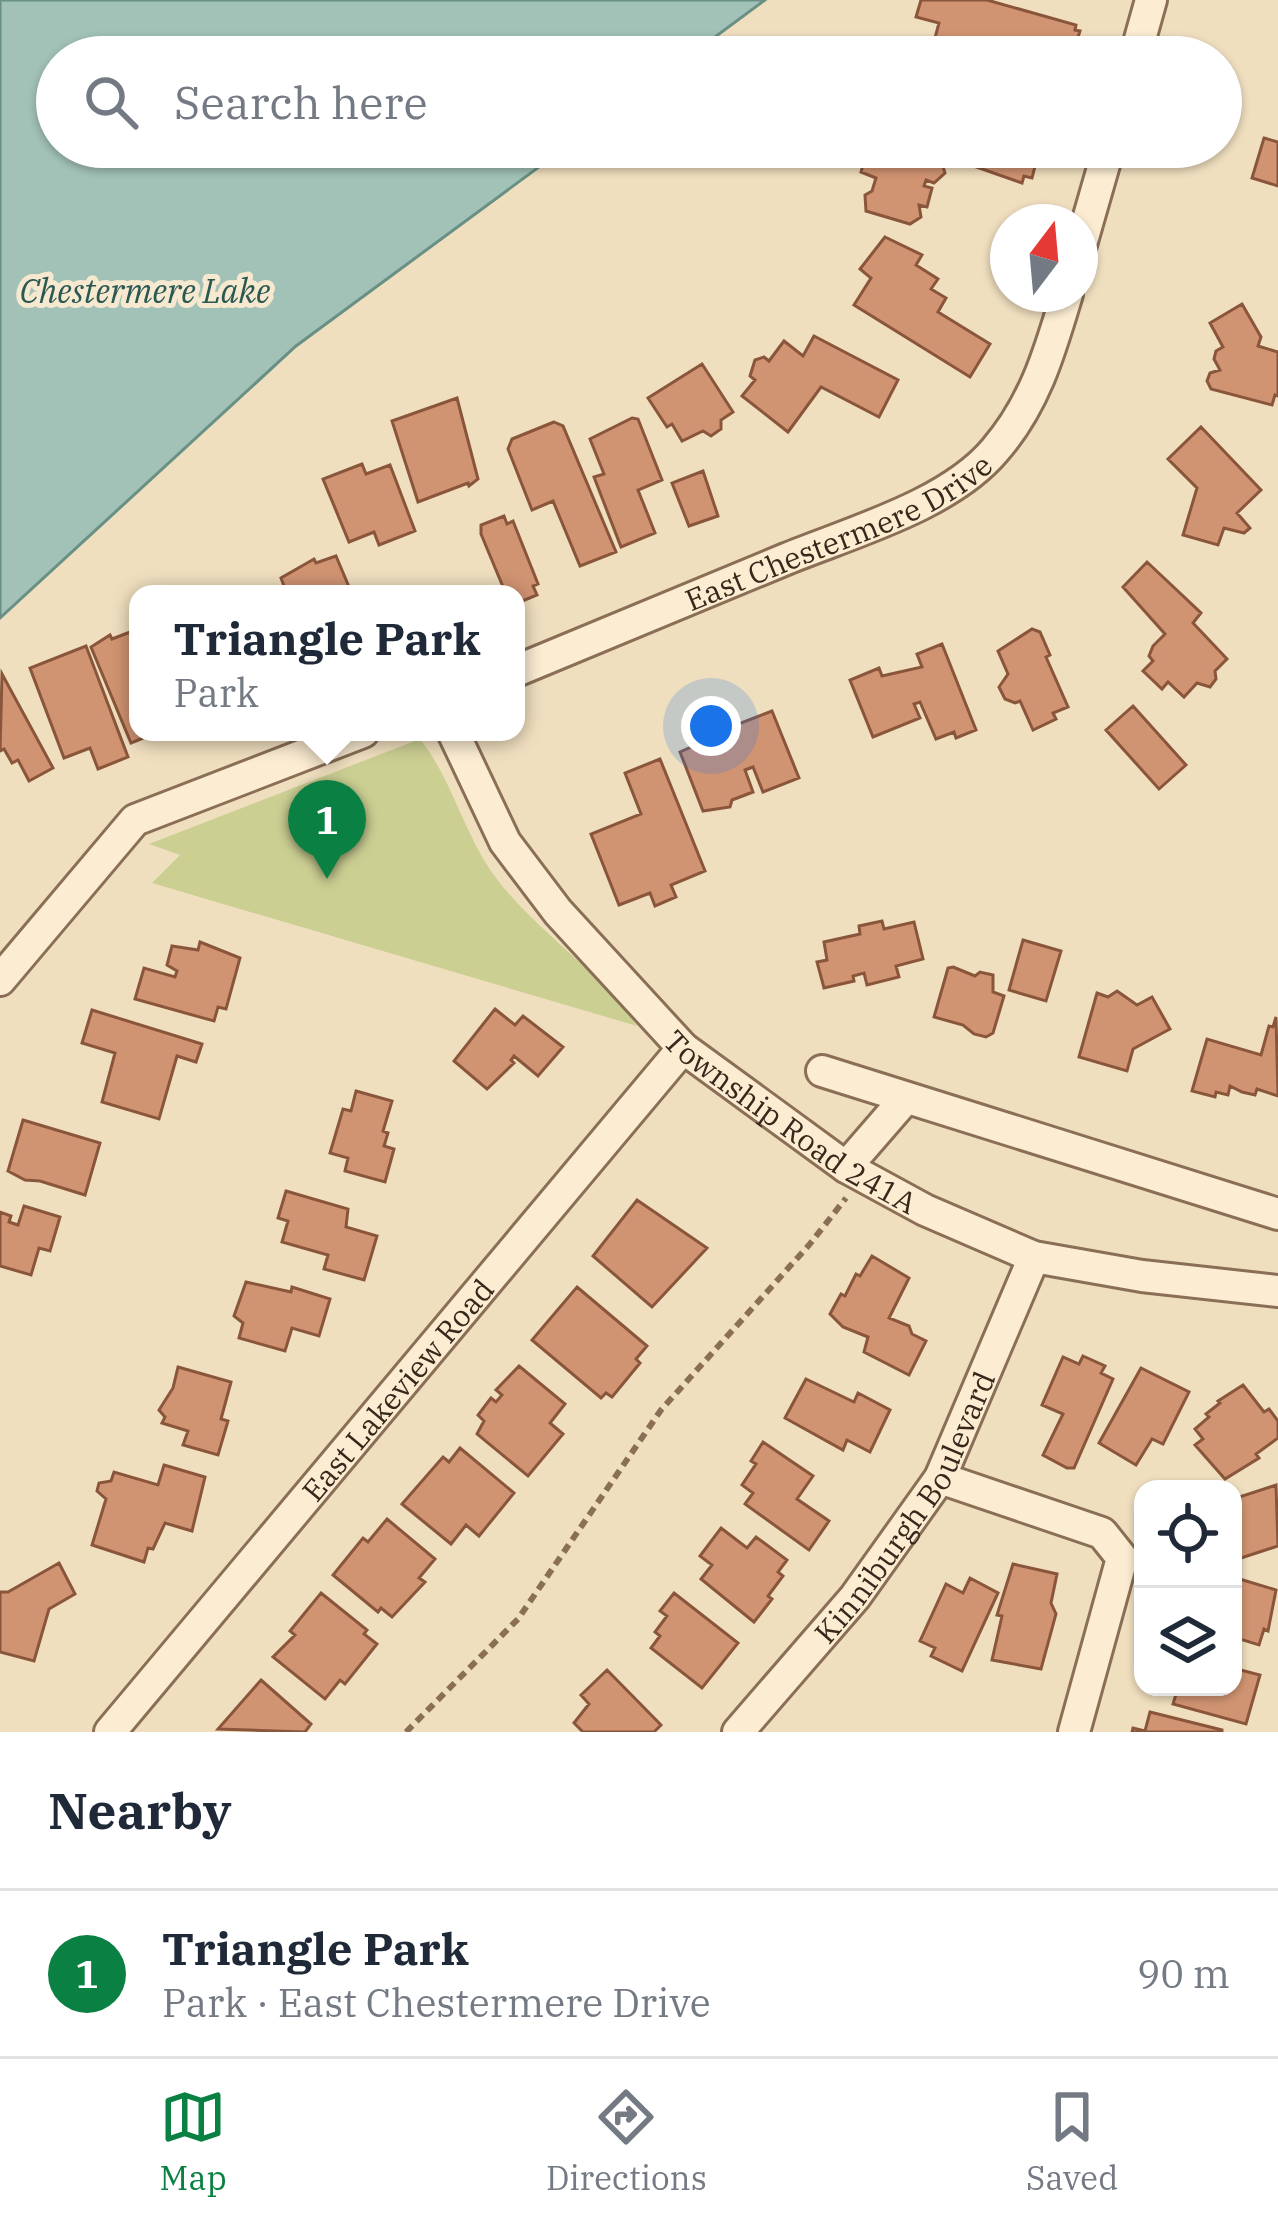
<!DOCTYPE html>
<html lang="en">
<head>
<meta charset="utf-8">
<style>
	:root { --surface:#fff; --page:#f6f6f7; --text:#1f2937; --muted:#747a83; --line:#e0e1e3; --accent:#0b8043 }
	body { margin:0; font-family:"IBM Plex Serif",serif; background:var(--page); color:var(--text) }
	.controls { position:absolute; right:36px; bottom:36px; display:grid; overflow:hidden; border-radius:24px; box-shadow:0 3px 9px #0004 }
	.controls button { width:108px; height:108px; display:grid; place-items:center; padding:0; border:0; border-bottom:3px solid var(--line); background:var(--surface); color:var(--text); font:60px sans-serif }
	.compass { position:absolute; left:990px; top:204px; width:108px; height:108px; border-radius:50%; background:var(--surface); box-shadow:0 3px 9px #0004; rotate:16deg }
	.you { position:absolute; left:711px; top:726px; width:42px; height:42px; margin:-30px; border:9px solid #fff; border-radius:50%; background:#1a73e8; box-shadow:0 0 0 18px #1a73e833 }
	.badge { display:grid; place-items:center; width:78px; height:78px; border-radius:50%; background:var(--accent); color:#fff; font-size:39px; font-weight:700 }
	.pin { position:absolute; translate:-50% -99px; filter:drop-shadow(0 3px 6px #0008) }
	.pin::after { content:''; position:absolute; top:63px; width:42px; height:36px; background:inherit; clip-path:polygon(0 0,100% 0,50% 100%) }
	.popup { position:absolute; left:129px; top:585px; width:396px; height:156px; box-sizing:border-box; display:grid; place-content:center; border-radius:24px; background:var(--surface); filter:drop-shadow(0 3px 9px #0005); font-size:39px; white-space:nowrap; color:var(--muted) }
	.popup b { font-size:45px; color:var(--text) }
	.popup::after { content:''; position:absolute; left:50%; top:100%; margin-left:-24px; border:24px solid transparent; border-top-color:var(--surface) }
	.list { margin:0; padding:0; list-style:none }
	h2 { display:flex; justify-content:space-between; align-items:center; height:156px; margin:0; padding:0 48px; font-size:51px }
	h2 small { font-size:39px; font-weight:400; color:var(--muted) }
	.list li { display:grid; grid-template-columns:78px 1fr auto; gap:36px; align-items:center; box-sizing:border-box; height:168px; padding:0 48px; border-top:3px solid var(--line) }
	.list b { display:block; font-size:45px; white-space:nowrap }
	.list p { margin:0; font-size:39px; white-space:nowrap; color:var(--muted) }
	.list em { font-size:39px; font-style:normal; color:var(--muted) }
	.icon { flex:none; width:66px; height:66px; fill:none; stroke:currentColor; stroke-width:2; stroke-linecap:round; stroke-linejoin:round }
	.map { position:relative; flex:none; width:1278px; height:1732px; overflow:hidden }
	.search { position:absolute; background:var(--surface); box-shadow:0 3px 9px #0004; left:36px; right:36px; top:36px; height:132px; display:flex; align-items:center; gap:30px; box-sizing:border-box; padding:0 42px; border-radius:66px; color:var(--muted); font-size:45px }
	.sheet { height:324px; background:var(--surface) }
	nav { display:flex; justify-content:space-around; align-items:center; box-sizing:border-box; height:168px; border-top:3px solid var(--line); background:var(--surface); font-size:33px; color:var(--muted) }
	nav a { display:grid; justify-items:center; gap:6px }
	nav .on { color:var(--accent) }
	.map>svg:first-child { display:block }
	.green { fill:#cbcf92 }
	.water { fill:#a2c2b7; stroke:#699084; stroke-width:3 }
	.building { fill:#d19472; stroke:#8a563b; stroke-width:3 }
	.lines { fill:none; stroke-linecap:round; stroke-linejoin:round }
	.minor-casing { stroke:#8a6f56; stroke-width:36 }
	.path { stroke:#8a6f56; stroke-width:6; stroke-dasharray:9 6; stroke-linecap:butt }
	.minor { stroke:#fbecd2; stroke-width:30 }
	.labels { text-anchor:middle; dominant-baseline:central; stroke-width:10; stroke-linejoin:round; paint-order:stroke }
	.street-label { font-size:30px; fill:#38281c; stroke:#f7e9cf }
	.water-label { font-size:33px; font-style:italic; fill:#2a5953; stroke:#f7e9cf }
</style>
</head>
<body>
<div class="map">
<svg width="1278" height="1732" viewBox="0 0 1278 1732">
	<rect width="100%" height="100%" fill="#f0dfbf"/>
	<path class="green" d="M420,739c33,42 44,96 76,139 41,54 102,91 141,148l-485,-143 28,-28 -31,-11z"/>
	<path class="water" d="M0,0h765l-77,57h-631v90h509l-270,199 -296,272z"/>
	<path class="building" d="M921,0h66l89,25 -1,5 5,1 -8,26h-45l-18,-5 2,-7 -5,-1 -4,13h-66l2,-7 -6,-1 7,-26 -23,-6z
		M1264,138l14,4v44l-26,-8z
		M868,147h172l-8,31 -8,-2 -2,7 -88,-31 -2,6 9,2 4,13 -11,10 -8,-3 -2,6 8,2 -5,19 -8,-2 2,12 -11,7 -44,-13 -1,-16 7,-4 4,-13 -15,-6z
		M885,237l37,18 -6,10 22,14 -7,10 15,9 -8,14 52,32 -20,33 -116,-72 17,-27 -11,-9z
		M1242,304l19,33 -3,9 20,6v44l-3,-1 -3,10 -61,-16 -4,-8 3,-8 10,-3 -6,-11 2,-8 7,-4 -13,-24z
		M814,336l84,44 -19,37 -58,-30 -33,45 -46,-36 13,-16 -5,-4 5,-16 9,-3 5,4 15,-20 19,15z
		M702,364l31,48 -12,8v9l-10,7 -8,-5 -21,10 -10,-17 -5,3 -19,-29z
		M457,398l21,81 -9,7 -1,-3 -50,19 -26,-81z
		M632,418l6,1 24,61 -24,10 17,43 -34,14 -27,-70 10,-3 -14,-35z
		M554,422l9,4 53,126 -36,14 -27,-65 -21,9 -24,-61 4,-10z
		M1201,427l60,63 -24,23 13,15 -6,5 -20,-5 -6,17 -35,-10 14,-47 -29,-29z
		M362,464l4,10 24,-9 25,66 -36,14 -5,-13 -25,10 -26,-63z
		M703,471l15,45 -29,10 -17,-43z
		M504,516l3,8 6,-3 25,63 -5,2 4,9 -17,7 -4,-9 -10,1 -25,-60v-9z
		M336,556l16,38h-65l-6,-16 33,-19 2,4z
		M1147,562l54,51 -8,10 34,36 -12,12 1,8 -6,8 -13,-4 -13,14 -16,-15 -6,7 -19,-18 10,-10 -4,-5 4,-10 12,-12 -42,-47z
		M138,629v103h20l-27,11 -40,-96 19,-12 2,4z
		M1032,629l8,3 10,23 -4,2 22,50 -15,6 3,6 -23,11 -13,-29 -5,2 -10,-4 -6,-12 9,-13 -10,-23z
		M942,644l34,86 -20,8 -2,-6 -18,7 -16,-37 -6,2 6,14 -47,19 -23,-57 29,-12 3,8 40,-9 -5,-13z
		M86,646l42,111 -30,12 -8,-21 -26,10 -34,-90z
		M2,674l51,94 -24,13 -11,-21 -6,3 -8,-14 -4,2z
		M1133,706l53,59 -27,24 -53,-59z
		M772,711l27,67 -36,14 -10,-25 -8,3 8,22 -21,8 -2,7 -27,4 -23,-59 20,-9 2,-5z
		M660,759l45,112 -34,14 5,12 -21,9 -5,-13 -31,12 -28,-71 50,-20 -16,-41z
		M882,921l2,8 30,-7 9,37 -27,7 3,11 -32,8 -3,-12 -11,3 1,5 -30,7 -7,-26 10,-2 -3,-18 36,-8 -1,-8z
		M1023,940l38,11 -15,50 -37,-11z
		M200,942l40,16 -14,51 -8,-2 -4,14 -79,-22 9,-31 31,9 2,-6 -10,-6 5,-19 26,4z
		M953,967l22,9 5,-4 13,3v17l11,4 -11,37 -7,4 -12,-3 -11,-9 -29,-8 14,-49z
		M1117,991l20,14 15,-8 18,32 -37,20 -6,22 -48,-14 18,-64 11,4z
		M495,1009l20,16 8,-9 40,31 -25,29 -24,-20 -3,4 3,3 -27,26 -33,-28z
		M92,1010l110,34 -6,18 -19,-6 -18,63 -57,-17 13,-49 -33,-10z
		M1276,1017l2,79 -21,-7 -2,6 -13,-3 -12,-6 -2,9 -12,-3 -1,5 -23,-6 15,-52 54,16 8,-29 4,1z
		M356,1091l36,10 -9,30 5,2 -4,13 10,3 -9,33 -40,-11 3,-13 -18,-5 13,-44 8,2z
		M23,1120l77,23 -15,52 -45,-14 -15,-1 -17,-9z
		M286,1191l62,18 -2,18 31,9 -13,44 -40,-11 4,-14 -46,-13 6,-21 -10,-3z
		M637,1200l70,48 -55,59 -59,-51z
		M24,1206l36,11 -10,34 -11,-3 -8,27 -31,-9v-54l11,4 -2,6 9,3z
		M872,1256l37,22 -20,40 20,8 3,8 14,7 -17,34 -45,-23 4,-15 -25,-10 -13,-13 11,-20 4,2 11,-22 4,2z
		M246,1282l45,10 1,-5 38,12 -11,37 -27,-8 -7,23 -46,-13 4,-15 -9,-7z
		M577,1287l70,59 -11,13 4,4 -28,34 -6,-4 -5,5 -69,-58z
		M1083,1356l22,10 -4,7 12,6 -39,89h-7l-24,-13 20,-41 -21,-9 21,-48 16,7z
		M519,1366l46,38 -15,19 13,11 -35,42 -51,-42 7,-13 -6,-6 13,-17 5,4 6,-7 -6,-5z
		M178,1367l53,15 -10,37 7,2 -10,34 -35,-10 5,-14 -26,-8 3,-6 -6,-7 14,-22z
		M1141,1368l48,24 -26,52 -11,-5 -16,26 -37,-22z
		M806,1379l48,23 4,-9 32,17 -20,42 -23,-12 -4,10 -58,-32z
		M1243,1385l21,27 5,-3 9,12v17l-22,16 3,4 -34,21 -30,-34 8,-6 -8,-10 14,-12 -3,-3 14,-11 -2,-2z
		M763,1442l50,34 -16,23 32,22 -20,29 -64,-46 8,-11 -11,-8 14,-21 -5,-3z
		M460,1448l54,45 -35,43 -13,-11 -15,19 -49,-40 41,-47 6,5z
		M164,1465l41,12 -13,54 -27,-8 -12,26 -5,-1 -4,14 -52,-17 14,-46 -9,-8 2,-8 12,-2 3,-9 44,13z
		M1276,1485l2,61 -40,13 -5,-5v-55z
		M387,1519l48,40 -16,19 6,4 -33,35 -11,-9 -3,4 -45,-37 30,-37 5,4z
		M721,1528l26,20 9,-11 31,23 -9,12 5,4 -15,20 4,3 -18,23 -53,-43 11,-14 -12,-9z
		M59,1563l16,31 -26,15 -15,52 -34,-9v-60h8z
		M1013,1564l44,10 -6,29 5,11 -15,55 -49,-9 10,-44 -5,-1z
		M1233,1577l43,13 -8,41 -4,-2 -5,16 -26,-8z
		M970,1578l28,15 -36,78 -31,-15 4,-8 -15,-7 26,-57 17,9z
		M321,1593l46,37 -3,4 13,10 -32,40 -5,-4 -15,19 -52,-42 22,-22 -5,-4z
		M674,1593l64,50 -36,45 -51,-40 9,-12 -5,-4 12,-16 -7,-5z
		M1233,1668l27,7 -14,49 -73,-20 4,-13 -13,-4h69z
		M607,1670l54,55 -7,7h-71l-9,-9 15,-19 -8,-9z
		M261,1680l50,44 -6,8 -87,-3z
		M1150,1712l72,18v2h-90l1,-4 12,3z"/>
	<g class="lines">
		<g class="minor-casing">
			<g id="minor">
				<path d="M1135,57l16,-57"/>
				<path d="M1080,248l29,-101"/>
				<path id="s1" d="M516,671c90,-37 180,-74 270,-112 66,-27 163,-54 209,-109 40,-46 55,-99 72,-156"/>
				<path id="s2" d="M453,732l52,110 53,70 125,136 163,119 79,43 109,47 108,19 136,15"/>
				<path d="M0,980l135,-160 228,-88"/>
				<path d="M822,1071l456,143"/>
				<path d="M846,1167l59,-68"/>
				<path d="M940,1478l162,55 20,25 -48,174"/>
				<path id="s3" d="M110,1732l573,-684"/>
				<path id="s4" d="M738,1732l117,-135 85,-119 94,-221"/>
			</g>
		</g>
		<path class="path" d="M406,1732l112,-113 143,-209 148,-165 37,-47"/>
		<use href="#minor" class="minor"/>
	</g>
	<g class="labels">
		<g class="street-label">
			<text stroke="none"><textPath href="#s1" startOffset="351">East Chestermere Drive</textPath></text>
			<text stroke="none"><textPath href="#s2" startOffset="525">Township Road 241A</textPath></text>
			<text stroke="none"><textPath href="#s3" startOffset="447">East Lakeview Road</textPath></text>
			<text stroke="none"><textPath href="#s4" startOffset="282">Kinniburgh Boulevard</textPath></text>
		</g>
		<g class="water-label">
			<text x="145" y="290">Chestermere Lake</text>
		</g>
	</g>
</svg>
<div class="controls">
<button><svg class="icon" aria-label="locate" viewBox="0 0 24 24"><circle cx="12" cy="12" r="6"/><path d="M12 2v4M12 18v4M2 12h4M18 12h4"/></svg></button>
<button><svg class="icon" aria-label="layers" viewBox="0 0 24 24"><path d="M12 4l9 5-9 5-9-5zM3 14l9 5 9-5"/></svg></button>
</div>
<svg class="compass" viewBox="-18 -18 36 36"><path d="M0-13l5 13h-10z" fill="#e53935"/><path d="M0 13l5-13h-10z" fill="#747a83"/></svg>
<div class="you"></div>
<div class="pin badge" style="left:327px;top:879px">1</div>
<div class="popup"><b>Triangle Park</b>Park</div>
<div class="search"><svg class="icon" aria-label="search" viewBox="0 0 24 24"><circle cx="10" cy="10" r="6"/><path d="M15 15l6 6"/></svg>Search here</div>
</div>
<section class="sheet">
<h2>Nearby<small></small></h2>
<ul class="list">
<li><span class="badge">1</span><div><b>Triangle Park</b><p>Park · East Chestermere Drive</p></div><em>90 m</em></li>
</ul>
</section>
<nav>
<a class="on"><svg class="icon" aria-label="map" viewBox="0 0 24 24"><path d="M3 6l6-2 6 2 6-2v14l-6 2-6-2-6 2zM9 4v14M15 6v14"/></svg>Map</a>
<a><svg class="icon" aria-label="directions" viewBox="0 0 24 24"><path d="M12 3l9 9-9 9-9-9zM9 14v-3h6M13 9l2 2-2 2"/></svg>Directions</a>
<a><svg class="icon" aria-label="saved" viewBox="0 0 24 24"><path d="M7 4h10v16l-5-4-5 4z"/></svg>Saved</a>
</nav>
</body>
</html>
